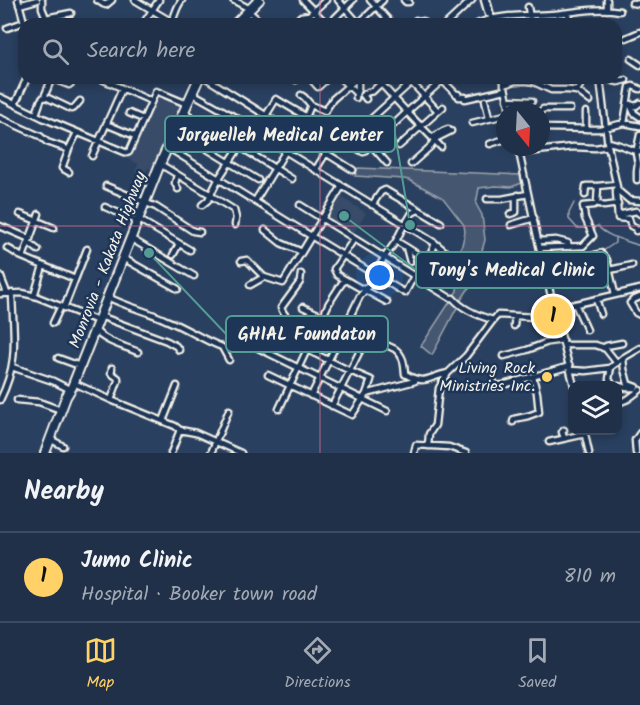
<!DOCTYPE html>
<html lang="en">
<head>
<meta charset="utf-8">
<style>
	:root { --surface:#203048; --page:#2d3c52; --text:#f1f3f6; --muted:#a2a9b4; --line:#3d4b60; --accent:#ffd166 }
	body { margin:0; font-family:Kalam,sans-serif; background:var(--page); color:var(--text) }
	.controls { position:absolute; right:18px; bottom:18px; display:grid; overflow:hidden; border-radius:12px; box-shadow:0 3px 9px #0003 }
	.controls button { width:54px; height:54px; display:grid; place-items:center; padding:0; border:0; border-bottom:2px solid var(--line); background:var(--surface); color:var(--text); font:30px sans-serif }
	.compass { position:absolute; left:496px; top:102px; width:54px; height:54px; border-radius:50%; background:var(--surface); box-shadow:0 3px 9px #0003; rotate:162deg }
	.you { position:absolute; left:380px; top:276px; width:21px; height:21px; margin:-15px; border:4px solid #fff; border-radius:50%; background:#1a73e8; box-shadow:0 0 0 9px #1a73e833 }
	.badge { display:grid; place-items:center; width:39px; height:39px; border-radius:50%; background:var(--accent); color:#111; font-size:20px; font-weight:700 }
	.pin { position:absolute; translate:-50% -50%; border:3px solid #fff; box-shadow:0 2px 6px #0006 }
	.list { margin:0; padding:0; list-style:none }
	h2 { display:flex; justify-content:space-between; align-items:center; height:78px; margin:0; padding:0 24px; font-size:26px }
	h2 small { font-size:20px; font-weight:400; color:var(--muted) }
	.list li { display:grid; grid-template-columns:39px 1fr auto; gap:18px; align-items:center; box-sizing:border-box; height:90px; padding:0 24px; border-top:2px solid var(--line) }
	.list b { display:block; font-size:22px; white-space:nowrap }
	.list p { margin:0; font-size:20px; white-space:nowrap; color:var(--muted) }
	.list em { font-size:20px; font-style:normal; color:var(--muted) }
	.icon { flex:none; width:33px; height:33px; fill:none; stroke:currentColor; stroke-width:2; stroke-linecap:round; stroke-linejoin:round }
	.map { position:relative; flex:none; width:640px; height:453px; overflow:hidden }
	.search { position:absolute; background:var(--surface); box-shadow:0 3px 9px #0003; left:18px; right:18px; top:18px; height:66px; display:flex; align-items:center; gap:15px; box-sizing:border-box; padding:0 21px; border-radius:18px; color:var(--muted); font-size:22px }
	.sheet { height:168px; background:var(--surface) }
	nav { display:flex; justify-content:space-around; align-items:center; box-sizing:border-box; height:84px; border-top:2px solid var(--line); background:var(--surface); font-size:16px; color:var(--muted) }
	nav a { display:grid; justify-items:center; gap:3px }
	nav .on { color:var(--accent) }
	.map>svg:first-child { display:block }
	.built { fill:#374c69 }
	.green { fill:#445771; stroke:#9ca4ac; stroke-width:1.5 }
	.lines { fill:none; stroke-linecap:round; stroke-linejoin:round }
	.stream { stroke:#a1a8b0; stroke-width:1.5 }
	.minor-casing { stroke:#f4f1e8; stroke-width:9 }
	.highway-casing { stroke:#f4f1e8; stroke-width:12 }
	.minor { stroke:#1d3557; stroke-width:4.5 }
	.highway { stroke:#1d3557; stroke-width:8 }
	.grid { fill:none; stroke:#d66f93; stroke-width:1.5; stroke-opacity:0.55 }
	.poi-dot { fill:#ffd166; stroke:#1d3557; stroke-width:2 }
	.labels { text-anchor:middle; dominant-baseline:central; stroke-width:5; stroke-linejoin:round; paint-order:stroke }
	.street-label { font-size:16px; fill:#f4f1e8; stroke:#1d3557 }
	.poi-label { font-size:16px; fill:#f4f1e8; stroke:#1d3557; text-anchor:end }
	.leader { fill:none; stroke:#549b93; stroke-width:2 }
	.callout-dot { fill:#549b93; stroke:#1d3557; stroke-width:2 }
	.callout { fill:#1d3557; stroke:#549b93; stroke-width:2 }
	.callout-label { font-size:18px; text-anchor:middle; font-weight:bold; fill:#f4f1e8 }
</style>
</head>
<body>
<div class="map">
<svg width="640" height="453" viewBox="0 0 640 453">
	<rect width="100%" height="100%" fill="#2a4060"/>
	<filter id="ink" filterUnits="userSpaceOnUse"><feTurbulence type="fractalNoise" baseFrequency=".0167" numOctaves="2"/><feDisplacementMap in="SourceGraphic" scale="12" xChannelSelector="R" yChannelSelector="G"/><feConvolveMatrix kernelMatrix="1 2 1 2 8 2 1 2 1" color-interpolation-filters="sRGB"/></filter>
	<g filter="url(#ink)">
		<path class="built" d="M157,92l29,12 -28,67 -10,-3 -4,8 -9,-4 3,-8 -10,-5z
			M338,195l28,18 -15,24 -28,-18z"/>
		<path class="green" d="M358,168l162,7 2,8 -11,4 -15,-1 -17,2 -3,16 6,11 3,25 -2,7 -12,38 -10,15 -29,55 -11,-9 36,-55 2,-33 6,-26 -1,-7 -21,-27 -34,-18 -5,-1 -49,-3z"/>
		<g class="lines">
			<path class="stream" d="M574,203l-5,10v6l8,9h10
				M592,228l6,-2c7,10 29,15 42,20
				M603,251l12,-8v-5"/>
			<g class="minor-casing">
				<path id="minor" d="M18,0l6,22 14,-1
					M42,0v8l4,10 25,-5
					M97,0l6,4 3,1 6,-5
					M135,0l37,22
					M233,0l17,9
					M303,0l24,24
					M338,0l21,24
					M370,0l22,24
					M404,0l2,2h3
					M484,0l4,14
					M487,0l6,24
					M607,0v10
					M632,3l8,1
					M19,5l18,-5
					M528,7l3,17
					M248,11l15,13
					M568,13l1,11
					M416,20l4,2 3,-1 2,3
					M295,22l6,-6 8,-1 17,-15
					M143,24l16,-24
					M171,24c4,-8 5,-17 11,-24
					M329,24l24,-24
					M358,24l25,-24
					M446,24l26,-24
					M477,24c22,-11 54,-8 78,-10 21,-2 43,-7 65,-3
					M7,28l17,-6
					M626,38l14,-6
					M631,59l9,6
					M51,78l18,7 4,-3 2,-4
					M99,78l52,23
					M206,78l147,92
					M310,78l8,9 10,-9
					M340,78l16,15v5
					M376,78l18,20 22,-20
					M440,78l16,16h2l1,3h6v2l40,-9
					M503,78l7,33
					M600,78l8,68 9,41 -1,5 2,26 11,1 2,7 4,2 1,3 4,-2
					M601,78l17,4 8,-2
					M296,80l3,-2
					M411,82l27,29
					M504,85l11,-4h13l6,1 17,8h17l9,1 13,10
					M578,92l-1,-2 3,-4 -2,-8
					M192,93l48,27 45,31 150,92 18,15
					M356,94l2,-5v-11
					M301,95l3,2 7,8 14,6 8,-12 24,-21
					M0,97l43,21 84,35 2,-1 27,-61 31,13
					M44,97l8,-19
					M366,99l-3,-4 5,-3 5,-1 13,-13
					M485,100l4,18
					M507,100l25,1
					M15,104l12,-26
					M629,104l7,2 4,-3
					M630,104l4,9 6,4
					M541,111l2,-2h27
					M184,112l108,67
					M586,112v17
					M129,113l14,6
					M36,114l5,-14 3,-3 4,1 23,11 3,-1 6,-7
					M0,118l40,18 7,6 20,7h2l8,-16
					M472,123l33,-8
					M624,123l6,-36 3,-1 7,3
					M106,124l29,12
					M353,126l5,4 29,33
					M541,128l59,1 24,-6 16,3
					M176,130l82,50
					M256,132l20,-33 61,36v3
					M435,136l8,-5 5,-2
					M345,141l18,11h1l6,-9
					M607,142c12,1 22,8 33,10
					M490,144l15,-5
					M372,145l35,-33 34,35
					M399,146l44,-39
					M167,147l126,78 112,68 9,-17 19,-27 2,-6
					M518,147l25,117 31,122
					M519,153l54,-6 22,1 13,-2
					M92,156l30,-67
					M160,164l51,31
					M411,164l19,-17 5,-8 16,-8
					M316,169l10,-16 11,-15 8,3 4,-2 45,-41 13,14 38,-34
					M69,172l-7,-4 7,-19
					M177,175l-2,8 3,6
					M637,180v-9l1,-7 -2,-11 4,-18
					M106,186l50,21 37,24 7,1
					M616,189l13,11 11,1
					M210,195l24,15 2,8 -1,7
					M585,195l1,-9h11
					M487,199h15l26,-5
					M255,201l41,-67 6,-13 4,-4 5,-12
					M597,203l7,3 14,-2
					M202,205l6,-5 11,-22 21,-32
					M300,205l150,93h3c9,11 26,18 40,22
					M372,205l9,-13 4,-2 56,33
					M105,207l32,14
					M20,214l34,14
					M510,214l6,-2v-14l2,-3
					M618,215l18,-4 4,3
					M138,219l52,31
					M405,225l7,-12 6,-3
					M511,225l23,-7
					M0,226l30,13
					M265,230l16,13 21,9
					M130,238l64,38
					M396,241l10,6 4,15
					M539,241l17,-1 12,3 1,4
					M29,243l9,7
					M406,247l39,25
					M7,248c5,2 8,5 13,8l55,23
					M540,248l43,-2 10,-10 -8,-18 -2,-12 11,-1 3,-2 1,-17 18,-2
					M601,254l6,6 8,34
					M173,255l6,-11
					M23,257l16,-43
					M123,258l55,31
					M241,261l6,-1 17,17
					M544,268l28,-6 29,-9
					M610,270l22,-5
					M301,274l-1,8 -19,26c6,15 21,18 35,25
					M0,275l7,18
					M346,280l-9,-5 -3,-6 20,-30
					M483,280h5c19,-4 37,-10 55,-16
					M527,281l5,-11
					M250,285l14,-8 19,6 59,-97
					M365,290l22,12
					M0,294l22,-1 13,3 63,25
					M34,296l9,-30
					M108,297c19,10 39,14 58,23 20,8 37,20 56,27l7,13
					M640,297l-7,3 -3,3 6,10 4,2
					M596,299l5,15
					M575,304l12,26
					M303,307l92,42c9,7 9,15 10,25 21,12 22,3 43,-1
					M64,308l23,-59
					M555,309l85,-20
					M100,316l67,25 9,5 3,4
					M53,323l8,-17
					M259,326l91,45 21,9 -5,14 -14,21 -84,-40
					M514,326l1,-10
					M95,330c10,12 29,16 43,22
					M564,345h31l10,3 12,15
					M258,348l129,63
					M603,348l3,-2 16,-3
					M504,356l23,-6 21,-8 15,-2
					M58,358l22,8
					M623,358l1,11 4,15 8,3
					M12,367l41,14 18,9
					M611,367l-2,12 4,7
					M571,370l15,1 24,-3 13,-10 17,-10
					M494,382l2,4 7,-1 67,-19
					M74,383l37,17 64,26 5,4 16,3 45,20
					M618,386l9,2h8
					M366,394l49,-13
					M311,396l49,-100 7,-8
					M0,400c20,-40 13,-64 12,-107
					M17,400l22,2 22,8
					M111,400l7,-19v-3l-7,-5 1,-5
					M618,403l10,-4 12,-9
					M332,406l35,-69
					M279,409l50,-106 13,-20 4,-3 14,8h7l17,-30 12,-17 8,-16
					M163,421l14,-35
					M513,422l1,-3 14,-3 11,-4 -2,-19 -4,-16
					M584,430l5,23
					M564,438l-2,-6 2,-2
					M50,439l13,7
					M549,442l36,-8
					M428,446l1,-12 6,-9 4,-37 9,-15 18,-17 28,-37 4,-4 59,3
					M171,453l9,-23
					M211,453l18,-43
					M414,453l2,-8 33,2 17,6
					M636,453l-1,-13 5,-7"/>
			</g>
			<g class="highway-casing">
				<path id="highway" d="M235,24l24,-24
					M45,453l21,-56 6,-10 88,-223 39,-86"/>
			</g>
			<use href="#minor" class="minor"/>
			<use href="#highway" class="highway"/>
		</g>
	</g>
	<path class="grid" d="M320,0v24M320,78v375M0,226h640"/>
	<circle class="poi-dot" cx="547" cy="377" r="6"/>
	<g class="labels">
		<g class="street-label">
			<text transform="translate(108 260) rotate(-69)">Monrovia - Kakata Highway</text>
		</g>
		<g class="poi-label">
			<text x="535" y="368">Living Rock<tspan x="535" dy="18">Ministries Inc.</tspan></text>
		</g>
	</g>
	<path class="leader" d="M410 225L395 134M344 216L416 270M149 253L226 334"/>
	<g class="callout-dot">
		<circle cx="410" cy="225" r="6"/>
		<circle cx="344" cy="216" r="6"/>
		<circle cx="149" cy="253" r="6"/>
	</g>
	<g class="callout">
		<rect x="165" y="116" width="230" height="36" rx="6"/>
		<rect x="416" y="252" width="192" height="36" rx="6"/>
		<rect x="226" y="316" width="162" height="36" rx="6"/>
	</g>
	<g class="callout-label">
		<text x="280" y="141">Jorquelleh Medical Center</text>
		<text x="512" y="276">Tony's Medical Clinic</text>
		<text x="307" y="340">GHIAL Foundaton</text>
	</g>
</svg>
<div class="controls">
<button><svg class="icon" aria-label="layers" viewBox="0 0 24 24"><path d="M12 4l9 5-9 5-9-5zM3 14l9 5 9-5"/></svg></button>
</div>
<svg class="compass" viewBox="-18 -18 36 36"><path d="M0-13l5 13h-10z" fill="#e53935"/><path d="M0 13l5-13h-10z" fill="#a2a9b4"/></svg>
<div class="you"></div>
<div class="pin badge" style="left:553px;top:316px">1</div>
<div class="search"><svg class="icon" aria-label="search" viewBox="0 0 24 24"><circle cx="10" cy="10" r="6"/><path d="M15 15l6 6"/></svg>Search here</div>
</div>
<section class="sheet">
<h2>Nearby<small></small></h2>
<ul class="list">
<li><span class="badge">1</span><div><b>Jumo Clinic</b><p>Hospital · Booker town road</p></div><em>810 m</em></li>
</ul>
</section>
<nav>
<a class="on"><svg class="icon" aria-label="map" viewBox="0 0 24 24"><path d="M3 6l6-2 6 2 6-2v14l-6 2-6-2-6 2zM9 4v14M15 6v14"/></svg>Map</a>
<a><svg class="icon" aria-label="directions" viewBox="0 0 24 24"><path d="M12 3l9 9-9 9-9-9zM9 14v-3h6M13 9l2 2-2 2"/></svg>Directions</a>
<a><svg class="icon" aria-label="saved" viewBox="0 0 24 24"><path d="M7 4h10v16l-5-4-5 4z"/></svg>Saved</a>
</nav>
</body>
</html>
